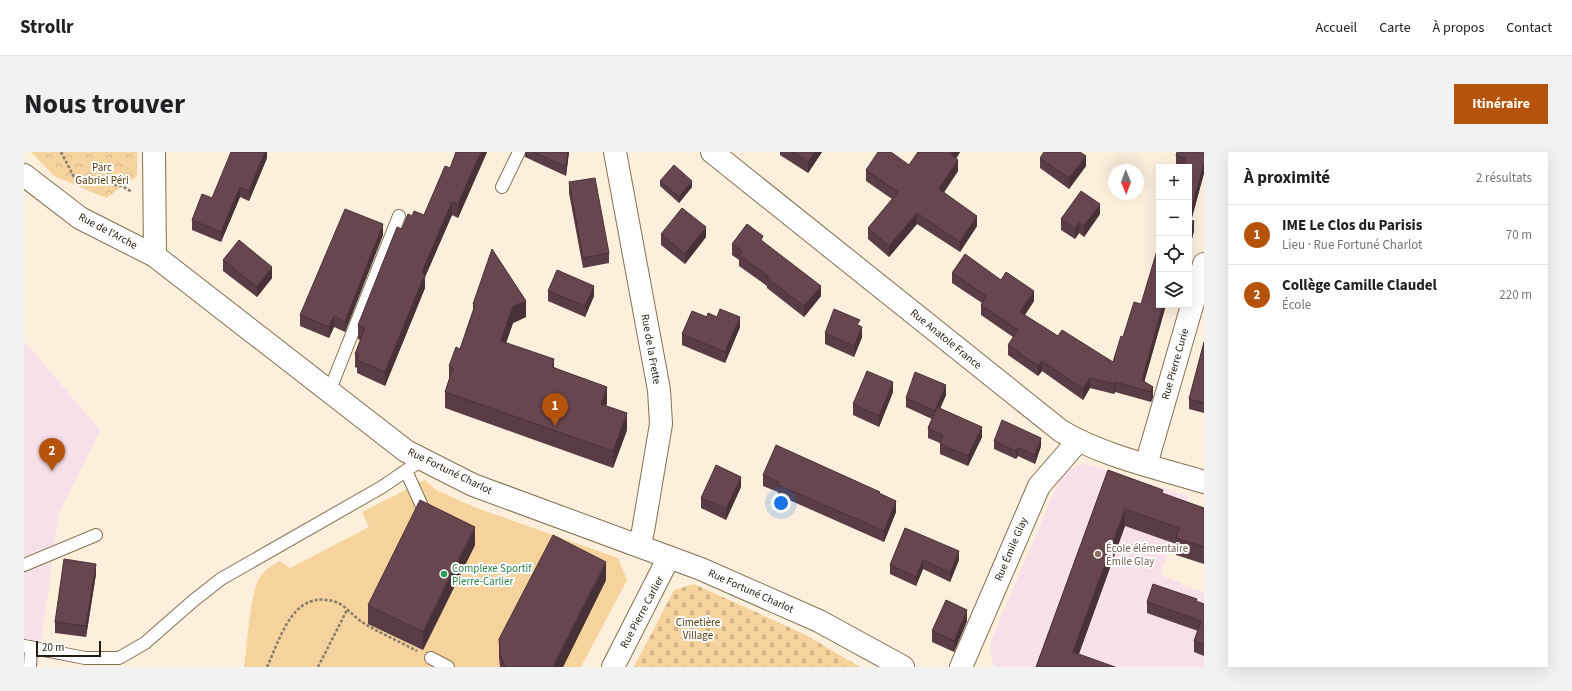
<!DOCTYPE html>
<html lang="fr">
<head>
<meta charset="utf-8">
<style>
	:root { --surface:#fff; --page:#f2f2f2; --text:#202124; --muted:#757577; --line:#e0e0e0; --accent:#b45309 }
	body { margin:0; font-family:"Source Sans 3",sans-serif; background:var(--page); color:var(--text) }
	.controls { position:absolute; right:12px; top:12px; display:grid; overflow:hidden; border-radius:0px; box-shadow:0 4px 16px #0002 }
	.controls button { width:36px; height:36px; display:grid; place-items:center; padding:0; border:0; border-bottom:1px solid var(--line); background:var(--surface); color:var(--text); font:20px sans-serif }
	.compass { position:absolute; left:1084px; top:12px; width:36px; height:36px; border-radius:50%; background:var(--surface); box-shadow:0 4px 16px #0002; rotate:179deg }
	.scale { position:absolute; left:12px; bottom:10px; width:65px; box-sizing:border-box; padding-left:4px; border:2px solid #241c10; border-top:0; font-size:11px; line-height:14px; white-space:nowrap; color:#241c10; -webkit-text-stroke:3px #fefefe; paint-order:stroke }
	.you { position:absolute; left:757px; top:351px; width:14px; height:14px; margin:-10px; border:3px solid #fff; border-radius:50%; background:#1a73e8; box-shadow:0 0 0 6px #1a73e833 }
	.badge { display:grid; place-items:center; width:26px; height:26px; border-radius:50%; background:var(--accent); color:#fff; font-size:13px; font-weight:700 }
	.pin { position:absolute; translate:-50% -33px; filter:drop-shadow(0 1px 2px #0008) }
	.pin::after { content:''; position:absolute; top:21px; width:14px; height:12px; background:inherit; clip-path:polygon(0 0,100% 0,50% 100%) }
	.list { margin:0; padding:0; list-style:none }
	h2 { display:flex; justify-content:space-between; align-items:center; height:52px; margin:0; padding:0 16px; font-size:17px }
	h2 small { font-size:13px; font-weight:400; color:var(--muted) }
	.list li { display:grid; grid-template-columns:26px 1fr auto; gap:12px; align-items:center; box-sizing:border-box; height:60px; padding:0 16px; border-top:1px solid var(--line) }
	.list b { display:block; font-size:15px; white-space:nowrap }
	.list p { margin:0; font-size:13px; white-space:nowrap; color:var(--muted) }
	.list em { font-size:13px; font-style:normal; color:var(--muted) }
	.icon { flex:none; width:22px; height:22px; fill:none; stroke:currentColor; stroke-width:2; stroke-linecap:round; stroke-linejoin:round }
	.map { position:relative; flex:none; width:1180px; height:515px; overflow:hidden; border-radius:0px }
	header { display:flex; align-items:center; gap:24px; box-sizing:border-box; height:56px; padding:0 20px; background:var(--surface); border-bottom:1px solid var(--line) }
	header strong { font-size:19px }
	nav { display:flex; gap:22px; margin-inline-start:auto; font-size:14px }
	.intro { display:flex; align-items:center; justify-content:space-between; box-sizing:border-box; height:96px; padding:0 24px }
	h1 { margin:0; font-size:28px }
	.button { padding:10px 18px; border-radius:0px; background:var(--accent); color:#fff; font-size:14px; font-weight:700 }
	main { display:flex; gap:24px; padding:0 24px }
	aside { flex:1; background:var(--surface); border-radius:0px; box-shadow:0 4px 16px #0002 }
	.map>svg:first-child { display:block }
	.education { fill:#f8e0ea }
	.cemetery { fill:url(#cemetery-stones) }
	.park { fill:url(#park-crowns) }
	.pitch { fill:#f6d39c }
	.lines { fill:none; stroke-linecap:round; stroke-linejoin:round }
	.lane-casing { stroke:#837052; stroke-width:14 }
	.street-casing { stroke:#837052; stroke-width:24 }
	.path { stroke:#867c6d; stroke-width:2.5; stroke-dasharray:3 2; stroke-linecap:butt }
	.lane { stroke:#fff; stroke-width:12 }
	.street { stroke:#fff; stroke-width:22 }
	.wall { fill:#593c45 }
	.shaded-wall { fill:#493138 }
	.building { fill:#684650; stroke:#493138 }
	.education-dot { fill:#8d6e63; stroke:#fefefe; stroke-width:1.5 }
	.leisure-dot { fill:#2e9e5b; stroke:#fefefe; stroke-width:1.5 }
	.labels { text-anchor:middle; dominant-baseline:central; stroke-width:4; stroke-linejoin:round; paint-order:stroke }
	.park-label { font-size:11px; fill:#553c0c; stroke:#fefefe }
	.street-label { font-size:11px; fill:#241c10; stroke:#fefefe }
	.education-label { font-size:11px; fill:#785e54; stroke:#fefefe; text-anchor:start }
	.leisure-label { font-size:11px; fill:#27864d; stroke:#fefefe; text-anchor:start }
</style>
</head>
<body>
<header>
<strong>Strollr</strong>
<nav><a>Accueil</a><a>Carte</a><a>À propos</a><a>Contact</a></nav>
</header>
<div class="intro"><h1>Nous trouver</h1><a class="button">Itinéraire</a></div>
<main>
<div class="map">
<svg width="1180" height="515" viewBox="0 0 1180 515">
	<defs>
		<pattern id="cemetery-stones" width="16" height="16" patternUnits="userSpaceOnUse"><rect width="16" height="16" fill="#f6d39c"/><path d="M2 7V4a2 2 0 0 1 4 0v3zM10 15v-3a2 2 0 0 1 4 0v3z" fill="#d3b585"/></pattern>
		<pattern id="park-crowns" width="20" height="18" patternUnits="userSpaceOnUse"><rect width="20" height="18" fill="#f6d39c"/><path d="M2 6a3 3 0 1 1 6 0M12 15a3 3 0 1 1 6 0" fill="none" stroke="#d3b585"/></pattern>
	</defs>
	<rect width="100%" height="100%" fill="#fcefdc"/>
	<path class="education" d="M2,191l74,87 -41,82 -21,155h-14v-322z
		M1059,311l105,33 -28,79 21,8v2l23,7v75h-206l-5,-2 -3,-22 72,-169z"/>
	<path class="cemetery" d="M670,432l110,50 56,33h-226l40,-77z"/>
	<path class="park" d="M7,0h106v24l-31,22 -52,-22z"/>
	<path class="pitch" d="M401,328l11,10 38,17 144,51 9,22 -46,87h-337c3,-19 6,-74 15,-88 5,-9 12,-13 21,-18l10,7 79,-41 -7,-15z"/>
	<g class="lines">
		<g class="lane-casing">
			<path id="lane" d="M478,35l17,-35
				M305,240l70,-176
				M382,319l16,35
				M0,413l72,-30
				M0,494l61,12h34l26,-15 48,-42 28,-22 161,-92 41,-28
				M407,506l17,9
				M6,515l1,-20"/>
		</g>
		<g class="street-casing">
			<path id="street" d="M130,0l1,104
				M591,0l44,238 2,34 -18,107 -4,15
				M688,0l349,279c42,25 97,37 143,51
				M0,23l56,43 75,38 251,195 67,34 228,84 118,52 84,46
				M1122,313l58,-201
				M589,515l56,-110
				M937,515l78,-181 39,-45"/>
		</g>
		<path class="path" d="M37,0l14,27 47,7 10,6
			M243,515c14,-30 26,-79 69,-65 9,3 18,15 26,20 17,11 37,19 55,29
			M294,515l29,-57"/>
		<use href="#lane" class="lane"/>
		<use href="#street" class="street"/>
	</g>
	<path class="wall" d="M243,0v6l-18,43 -9,-4 -19,45 -29,-12v-10l20,-22z
		M463,0l-29,66 -6,-3 -27,62v11l-40,98 -28,-13v-5l-2,-1v-13l5,-14 -2,-1v-14l44,-96 10,-13 12,-1 26,-47z
		M501,0h44l-3,24 -41,-19z
		M756,0h42l-14,21 -28,-18z
		M894,0h42l-4,7 2,12 -14,21 33,34 -17,26 -43,-28 -28,33 -21,-18v-11l24,-29 -26,-18v-11l43,-5z
		M1180,0v21l-13,48 3,10 -5,19v-83h-9l-4,-1v-10z
		M1016,6l46,8 -17,23 -29,-21z
		M636,29l32,6 -13,16 -19,-17z
		M545,30l40,71v10l-26,5 -14,-75z
		M1076,62l-16,23 -5,-4 -4,6 -14,-9v-11z
		M637,82l45,3 -21,27 -24,-19z
		M359,83l-38,97 -11,-5 -5,11 -29,-12v-11z
		M739,90l58,54 -17,21 -37,-29v-2l-28,-20v-6l-7,-5v-11z
		M199,108l49,18 -15,19 -34,-26z
		M928,121l49,7 33,21 -9,14 33,21 55,26 10,-25 18,-33 25,1 -22,77 9,5v10l-2,5 -36,-10 -1,2 -24,-6 -7,12 -41,-29 -4,5 -30,-21v-10l5,-8 -32,-22v-10l1,-2 -30,-20z
		M524,139l46,5 -9,21 -37,-16z
		M449,152l53,13 -13,6 -7,20 48,24 53,36 -1,2 21,25 -14,38 -168,-60v-16l4,-13v-13l11,-17 13,-38z
		M683,165l33,10 -15,36 -43,-18v-11z
		M836,173l2,12 -8,20 -29,-13v-11z
		M1180,190v71l-15,-4v-10z
		M869,240l-14,35 -26,-12v-11z
		M922,243l-6,13 42,29 -14,29 -28,-12v-11l-12,-5v-10l4,-9 -26,-12v-9z
		M970,289l47,5 -6,18 -17,-8 -2,3 -22,-10z
		M1084,318l55,24 41,14v56l-28,-9v-11l-51,-18 -46,128 -43,13z
		M739,323l117,19 16,18 -12,30 -106,-47v-3l-15,-6z
		M717,335l-15,33 -25,-12v-10z
		M881,376l54,32 -9,22 -27,-13 -7,17 -26,-12v-9z
		M451,393l-52,105 -55,-26v-19z
		M72,422l-10,63 -31,-4v-11z
		M582,428l-43,87h-63l-1,-9v-19z
		M1123,450h50l7,2v52l-10,-4v-11l4,-10 -51,-18z
		M943,469l-13,31 -22,-10v-11z"/>
	<path class="shaded-wall" d="M241,0h2v6l-18,43v-10z
		M457,0h6l-29,66v-14z
		M544,0h1l-3,24v-9z
		M791,0h7l-14,21v-11z
		M929,0h7l-9,14v-11z
		M1062,4v10l-17,23v-11z
		M934,8v11l-19,29v-11z
		M1180,11v10l-13,48 -1,-1 1,-9z
		M668,29v6l-13,16v-6z
		M216,35v10l-19,45v-10z
		M428,50v13l-27,62v11l-40,98v-14l37,-100z
		M1076,52v10l-16,23v-11z
		M893,61v11l-28,33v-11z
		M953,64v10l-17,26v-10z
		M1170,69v10l-5,19v-11z
		M1055,71v10l-4,6v-10z
		M359,72v11l-38,97v-10z
		M682,75v10l-21,27v-10z
		M248,115v11l-15,19v-10z
		M570,134v10l-9,21v-11z
		M797,134v10l-17,21v-11z
		M1010,139v10l-14,21v-10z
		M502,149v16l-13,6 -12,34v-16l12,-35z
		M1139,153h3l-24,85v-10z
		M310,164v11l-5,11v-11z
		M716,165v10l-15,36v-11z
		M838,175v10l-8,20v-11z
		M530,207v17l-2,-9z
		M1018,209v10l-4,5v-10z
		M1066,226v10l-7,12v-11z
		M869,230v10l-14,35v-11z
		M1091,230v10l-1,2v-10z
		M922,233v10l-11,26v-10z
		M583,235v16l-6,17v-16z
		M1129,235v10l-2,5v-10z
		M603,261v17l-14,38v-17z
		M958,275v10l-14,29v-10z
		M1017,286v8l-6,18v-9z
		M994,296v8l-2,3v-8z
		M717,325v10l-15,33v-11z
		M872,349v11l-12,30v-11z
		M1101,357v17l-51,141 -1,-15z
		M451,375v18l-52,105v-18z
		M935,399v9l-9,22v-9z
		M899,408v9l-7,17v-9z
		M582,410v18l-43,87h-10z
		M72,412v10l-10,63v-11z
		M943,458v11l-13,31v-11z"/>
	<path class="building" d="M207,0h34l-16,39 -9,-4 -19,45 -29,-12 10,-26 10,4z
		M432,0h25l-23,52 -6,-2 -30,70 3,2 -40,98 -28,-12 2,-5 -4,-1 10,-26 -7,-3 39,-98 5,2 6,-15 4,2 2,-5 10,4 21,-49 5,2z
		M510,0h34l-2,15z
		M768,0h23l-7,10z
		M854,0h13l18,13 9,-13h35l-2,3 7,5 -19,29 38,27 -17,26 -43,-29 -28,33 -21,-18 30,-36 -32,-22z
		M1020,0h36l6,4 -17,22 -29,-20z
		M1153,0h27v11l-13,48 -1,9 4,1 -5,18v-72h-6l2,-9 -9,-2z
		M650,13l18,16 -13,16 -19,-16z
		M571,26l14,75 -26,5 -14,-76z
		M1057,39l19,13 -16,22 -5,-3 -4,6 -14,-10z
		M658,56l24,19 -21,27 -24,-20z
		M321,57l38,15 -38,98 -11,-6 -5,11 -29,-12z
		M723,72l16,12 -2,4 60,46 -17,20 -37,-28 1,-2 -29,-21 3,-4 -10,-7z
		M215,88l33,27 -15,20 -34,-27z
		M1135,92v61h4l-21,75 11,7 -2,5 -36,-10 -1,2 -24,-6 -7,11 -41,-28 -4,5 -30,-21 10,-15 -37,-25 5,-9 -34,-23 13,-19 36,26 5,-8 28,19 -14,21 38,24 4,-6 51,32 8,-26 2,1 11,-35 7,2z
		M468,97l34,52 -13,5 -12,35 53,18 -2,8 55,20 -6,17 26,9 -14,38 -168,-59 8,-24 -4,-2 7,-19 4,2 15,-44 -2,-1z
		M533,118l37,16 -9,20 -37,-15z
		M696,157l20,8 -15,35 -43,-18 10,-23 15,6 1,-4 9,4z
		M810,157l26,11 -3,5 5,2 -8,19 -29,-13z
		M1180,190v61l-15,-4z
		M843,219l26,11 -14,34 -26,-12z
		M891,220l31,13 -11,26 -29,-13z
		M913,255l45,20 -14,29 -28,-12 3,-9 -15,-7z
		M978,268l39,18 -6,17 -17,-7 -2,3 -22,-10z
		M752,293l104,47 -1,1 17,8 -12,30 -106,-46 1,-3 -16,-7z
		M692,313l25,12 -15,32 -25,-11z
		M1084,318l55,20 -1,3 42,15v39l-28,-9 3,-10 -54,-19 -52,143 42,15h-79z
		M396,348l55,27 -52,105 -55,-27z
		M881,376l54,23 -9,22 -27,-13 -7,17 -26,-12z
		M529,383l53,27 -53,105h-48l-5,-13 -1,-15z
		M40,407l32,5 -10,62 -31,-4z
		M1129,432l44,15 -1,2 8,3v41l-10,-4 7,-20 -54,-19z
		M922,448l21,10 -13,31 -22,-10z"/>
	<circle class="education-dot" cx="1074" cy="402" r="4"/>
	<circle class="leisure-dot" cx="420" cy="422" r="4"/>
	<g class="labels">
		<g class="park-label">
			<text x="78" y="15">Parc<tspan x="78" dy="13">Gabriel Péri</tspan></text>
			<text x="674" y="470">Cimetière<tspan x="674" dy="13">Village</tspan></text>
		</g>
		<g class="street-label">
			<text transform="translate(84 79) rotate(28)">Rue de l'Arche</text>
			<text transform="translate(922 187) rotate(39)">Rue Anatole France</text>
			<text transform="translate(627 197) rotate(80)">Rue de la Frette</text>
			<text transform="translate(1151 212) rotate(-74)">Rue Pierre Curie</text>
			<text transform="translate(426 319) rotate(26)">Rue Fortuné Charlot</text>
			<text transform="translate(987 397) rotate(-67)">Rue Émile Glay</text>
			<text transform="translate(727 439) rotate(24)">Rue Fortuné Charlot</text>
			<text transform="translate(618 460) rotate(-62)">Rue Pierre Carlier</text>
		</g>
		<g class="education-label">
			<text x="1082" y="396">École élémentaire<tspan x="1082" dy="13">Émile Glay</tspan></text>
		</g>
		<g class="leisure-label">
			<text x="428" y="416">Complexe Sportif<tspan x="428" dy="13">Pierre-Carlier</tspan></text>
		</g>
	</g>
</svg>
<div class="controls">
<button>+</button>
<button>−</button>
<button><svg class="icon" aria-label="locate" viewBox="0 0 24 24"><circle cx="12" cy="12" r="6"/><path d="M12 2v4M12 18v4M2 12h4M18 12h4"/></svg></button>
<button><svg class="icon" aria-label="layers" viewBox="0 0 24 24"><path d="M12 4l9 5-9 5-9-5zM3 14l9 5 9-5"/></svg></button>
</div>
<svg class="compass" viewBox="-18 -18 36 36"><path d="M0-13l5 13h-10z" fill="#e53935"/><path d="M0 13l5-13h-10z" fill="#757577"/></svg>
<div class="scale">20 m</div>
<div class="you"></div>
<div class="pin badge" style="left:531px;top:274px">1</div>
<div class="pin badge" style="left:28px;top:319px">2</div>
</div>
<aside>
<h2>À proximité<small>2 résultats</small></h2>
<ul class="list">
<li><span class="badge">1</span><div><b>IME Le Clos du Parisis</b><p>Lieu · Rue Fortuné Charlot</p></div><em>70 m</em></li>
<li><span class="badge">2</span><div><b>Collège Camille Claudel</b><p>École</p></div><em>220 m</em></li>
</ul>
</aside>
</main>
</body>
</html>
